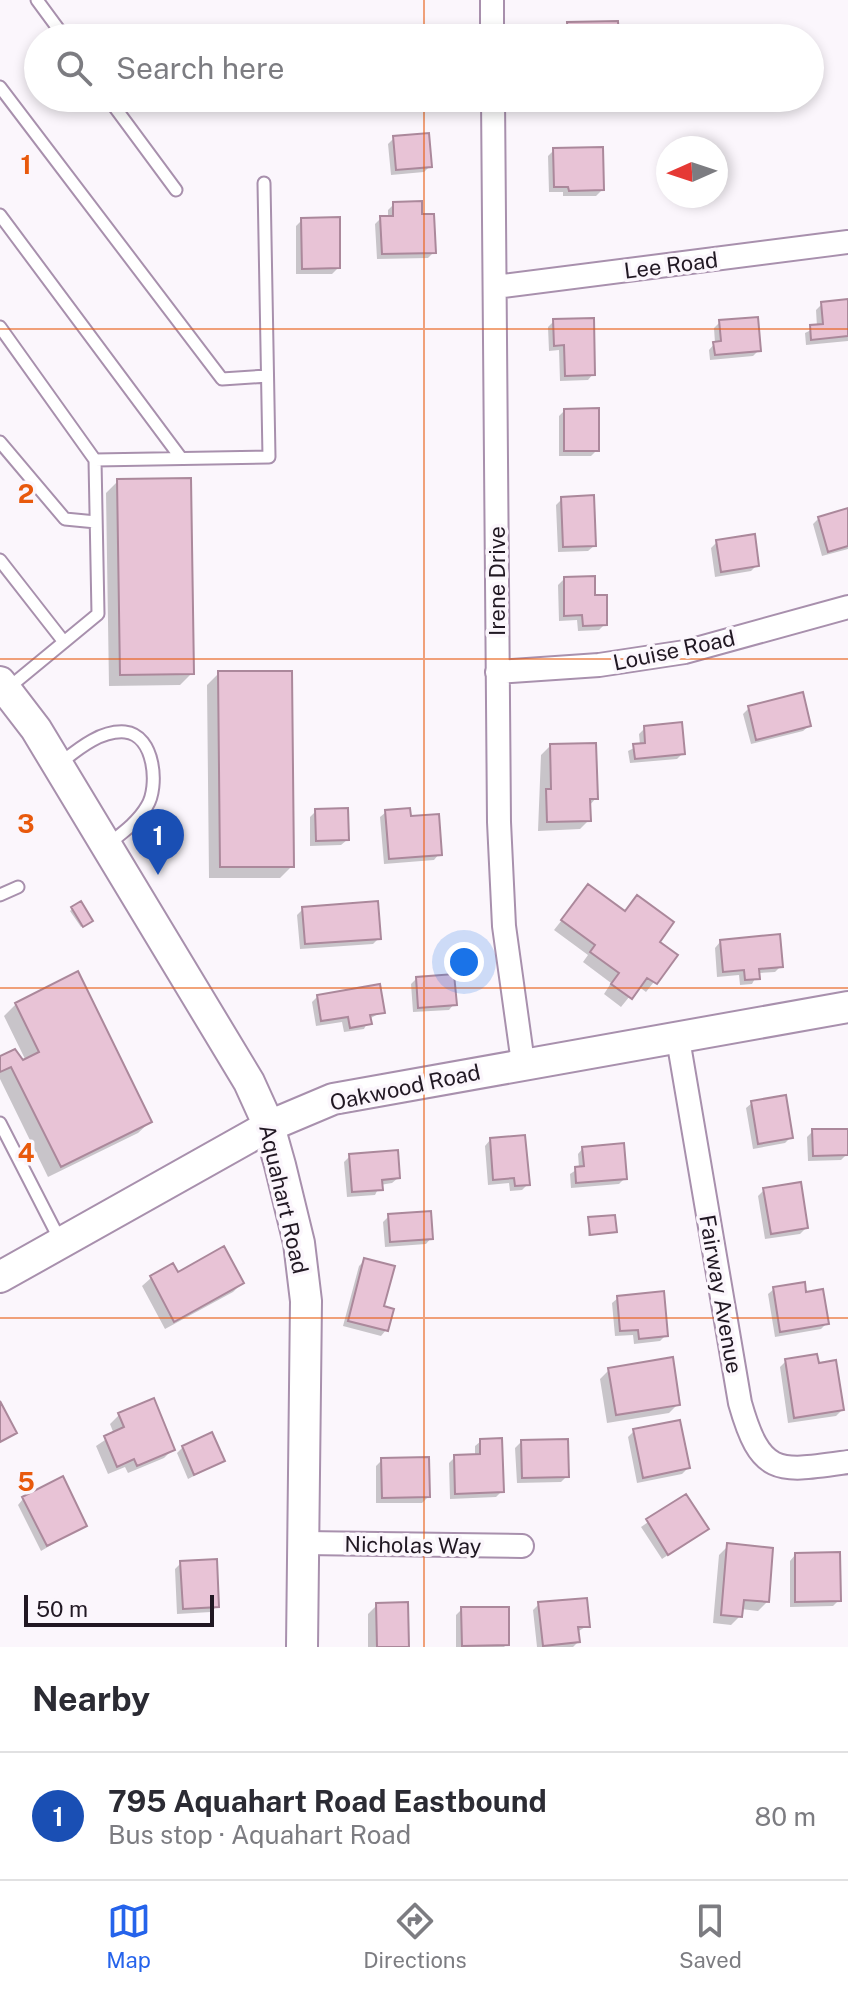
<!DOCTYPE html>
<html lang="en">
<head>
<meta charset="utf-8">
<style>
	:root { --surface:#fff; --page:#f2f2f3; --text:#2b2b33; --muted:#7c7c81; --line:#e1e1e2; --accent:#2563eb }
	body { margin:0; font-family:"Public Sans",sans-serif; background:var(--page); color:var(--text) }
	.compass { position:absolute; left:656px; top:136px; width:72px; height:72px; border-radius:50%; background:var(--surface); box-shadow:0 4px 12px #0003; rotate:267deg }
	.scale { position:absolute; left:24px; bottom:20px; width:190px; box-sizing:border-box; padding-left:8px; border:4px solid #211823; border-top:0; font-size:22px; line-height:28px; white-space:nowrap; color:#211823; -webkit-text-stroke:6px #fbf6fc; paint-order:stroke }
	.you { position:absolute; left:464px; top:962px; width:28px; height:28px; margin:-20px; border:6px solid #fff; border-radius:50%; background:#1a73e8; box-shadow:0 0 0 12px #1a73e833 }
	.badge { display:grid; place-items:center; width:52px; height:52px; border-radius:50%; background:var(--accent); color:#fff; font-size:26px; font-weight:700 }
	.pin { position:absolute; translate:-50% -66px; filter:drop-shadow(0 2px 4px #0008) }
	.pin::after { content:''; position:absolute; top:42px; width:28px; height:24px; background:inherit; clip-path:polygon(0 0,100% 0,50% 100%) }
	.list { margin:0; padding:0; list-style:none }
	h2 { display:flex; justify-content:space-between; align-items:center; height:104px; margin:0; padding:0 32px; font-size:34px }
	h2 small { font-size:26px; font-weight:400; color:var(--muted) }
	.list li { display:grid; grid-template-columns:52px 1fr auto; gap:24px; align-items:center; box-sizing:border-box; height:128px; padding:0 32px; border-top:2px solid var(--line) }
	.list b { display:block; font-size:30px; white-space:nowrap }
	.list p { margin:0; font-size:26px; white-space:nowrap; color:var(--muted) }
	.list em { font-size:26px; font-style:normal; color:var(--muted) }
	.icon { flex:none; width:44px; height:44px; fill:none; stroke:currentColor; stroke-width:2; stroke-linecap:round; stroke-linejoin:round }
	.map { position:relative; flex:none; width:848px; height:1647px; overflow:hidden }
	.search { position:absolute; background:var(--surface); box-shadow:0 4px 12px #0003; left:24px; right:24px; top:24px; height:88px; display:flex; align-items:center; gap:20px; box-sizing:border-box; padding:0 28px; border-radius:44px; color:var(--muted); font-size:30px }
	.sheet { height:232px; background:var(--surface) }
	nav { display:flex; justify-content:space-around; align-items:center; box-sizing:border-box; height:112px; border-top:2px solid var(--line); background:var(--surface); font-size:22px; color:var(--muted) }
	nav a { display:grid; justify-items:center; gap:4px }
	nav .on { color:var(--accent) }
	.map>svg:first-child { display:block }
	.shadow { fill:#0003 }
	.building { fill:#e8c3d6; stroke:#ab889b; stroke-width:2 }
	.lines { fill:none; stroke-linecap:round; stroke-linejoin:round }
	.lane-casing { stroke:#a890ad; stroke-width:15 }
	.street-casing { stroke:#a890ad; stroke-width:26 }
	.secondary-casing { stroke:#a890ad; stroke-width:34 }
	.lane { stroke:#fff; stroke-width:11 }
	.street { stroke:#fff; stroke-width:22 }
	.secondary { stroke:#fff; stroke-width:30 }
	.grid { fill:none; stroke:#e8590c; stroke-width:2; stroke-opacity:0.55 }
	.labels { text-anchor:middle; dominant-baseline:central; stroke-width:7; stroke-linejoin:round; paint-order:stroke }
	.street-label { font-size:22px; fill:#211823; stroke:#fbf6fc }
	.grid-label { font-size:26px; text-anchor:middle; font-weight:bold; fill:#e8590c; stroke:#fbf6fc; stroke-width:7; stroke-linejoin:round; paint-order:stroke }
</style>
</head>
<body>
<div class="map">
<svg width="848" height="1647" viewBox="0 0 848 1647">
	<rect width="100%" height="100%" fill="#fbf6fc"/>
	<path class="shadow" d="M568,24l49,14h-55v-8z
		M394,138l36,28 -6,6 -33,3 -3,-31z
		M554,150l48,40 -6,6h-33v-4h-14l-1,-36z
		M394,204l26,12 14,36 -6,6 -51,1 -2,-35 6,-6h7v-8z
		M302,220l36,48 -6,6h-36v-48z
		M848,301v40l-42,4 -1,-12 12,-6 -1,-17 6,-6z
		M554,321l39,53 -5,6 -28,1 -1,-31 -10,1 -1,-24z
		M720,322l39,28 -6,6 -43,4 -1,-10 6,-7 -1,-15z
		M564,411l33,39 -6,6h-32v-40z
		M118,481l74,192 -12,12 -71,1 -3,-193z
		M562,499l32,47 -6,5 -30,1 -2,-47z
		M848,510v39l-26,7 -9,-32 6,-6z
		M717,542l40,23 -6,6 -36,6 -4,-29z
		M564,579l29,18 12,27 -6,6 -21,1 -1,-11 -18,1 -1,-36z
		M219,673l73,193 -12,12h-71l-2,-193z
		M749,708l60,18 -6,5 -52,13 -8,-30z
		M645,728l38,25 -6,6 -47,4 -2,-12 12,-6 -1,-11z
		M550,746l46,52 -7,8v14l-9,9 -42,2 3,-76z
		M316,811l31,29 -6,5 -31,1v-29z
		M386,812l24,7 29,35 -5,6 -50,4 -4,-47z
		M588,887l35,26 14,-15 20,44 18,13 -29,37 -8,-6 -17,21 -17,-13 7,-11 -28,-21 5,-7 -34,-25z
		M73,908l15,15 -7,4 -11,-16z
		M303,909l76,29 -6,6 -73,5 -3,-34z
		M720,942l61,24 -6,6 -17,1 -6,11 -12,1 -1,-10 -22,2 -2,-29z
		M416,979l38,25 -5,6 -36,2 -2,-28z
		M318,996l64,16 -13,7 -5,10 -20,3 -2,-10 -26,4 -4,-24z
		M16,1004l134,118 -12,11 -90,44 -48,-98v-20l26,2 -22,-45z
		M752,1103l39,34 -6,6 -32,6 -7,-41z
		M813,1131l34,23 -6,6 -33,1 -1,-24z
		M490,1140l38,44 -6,6 -12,1 -1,-8 -21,2 -3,-39z
		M583,1148l42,30 -6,6 -48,4 -1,-14 9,-6 -1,-14z
		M350,1156l48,22 -6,5 -12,2 -5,10 -28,2 -3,-35z
		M764,1190l42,38 -6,6 -35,5 -7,-43z
		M389,1216l42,22 -5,6 -41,3 -2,-25z
		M589,1219l26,13 -27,4z
		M365,1260l17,48 4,22 -5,6 -38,-10 16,-60z
		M177,1275l65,8 -9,9 -68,37 -23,-43 9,-8z
		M774,1289l30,5 23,29 -6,6 -46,8 -7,-43z
		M618,1298l48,37 -6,6 -26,3 -1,-9 -18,1 -3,-33z
		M786,1361l56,49 -6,6 -48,7 -8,-56z
		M609,1370l69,34 -9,9 -62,10 -7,-44z
		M153,1401l20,48 -9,9 -36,15 -3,-6 -17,7 -12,-28 18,-12 -4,-10 9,-9z
		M634,1431l54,37 -6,6 -45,9 -9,-46z
		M481,1441l21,50 -6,6 -46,2 -1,-36 6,-6 20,-1v-10z
		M521,1442l46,34 -6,6 -44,1 -2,-35z
		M183,1447l40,14 -35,18 -11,-26z
		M382,1460l46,37 -6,6h-46v-37z
		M686,1496l20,33 -44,30 -21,-32z
		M23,1499l62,26 -44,26 -23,-46z
		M728,1546l39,56 -9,9 -17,-2 -1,7 -9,9 -18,-2 6,-68z
		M795,1555l44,45 -6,6 -43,1v-46z
		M181,1563l36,43 -6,6 -34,2 -2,-45z
		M539,1604l48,22 -10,6 1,10 -5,5h-36l-4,-37z
		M377,1605l30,42h-39v-33z
		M462,1609l45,35 -3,3h-48v-32z"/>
	<path class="building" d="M618,21l1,17h-51l-1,-16z
		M429,133l3,34 -36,3 -3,-34z
		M603,147l1,43 -35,1 -1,-4h-14l-1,-39z
		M422,201v13h12l2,39 -54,1 -2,-38h13v-14z
		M340,217v51l-38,1 -1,-51z
		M848,299v37l-37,4 -1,-15 13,-1 -2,-22z
		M758,317l3,34 -46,4 -2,-13 8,-1 -2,-21z
		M594,318l1,57 -30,1 -1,-31 -10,1 -1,-27z
		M599,408v43h-35v-42z
		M191,478l3,196 -74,1 -3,-196z
		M594,495l2,51 -33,1 -2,-50z
		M848,508v38l-20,6 -10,-35z
		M755,534l4,32 -38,6 -5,-32z
		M595,576v19h12v30l-24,1 -1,-11 -18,1v-39z
		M218,671h74l2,196h-74z
		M803,692l8,34 -55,14 -8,-34z
		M682,722l3,32 -50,5 -2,-15 12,-1 -1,-17z
		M596,743l2,56h-8l1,22 -44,1 -1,-33h5l-1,-45z
		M348,808l1,32 -33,1 -1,-32z
		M410,808l1,8 28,-2 3,41 -53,4 -4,-49z
		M588,884l37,27 12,-16 37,27 -14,20 18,13 -21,29 -10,-6 -15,21 -21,-15 8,-11 -29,-21 5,-7 -34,-25z
		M81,901l12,20 -10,6 -12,-20z
		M378,901l3,38 -76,5 -3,-37z
		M780,934l3,33 -24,2 1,10 -15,1 -1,-10 -21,2 -3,-32z
		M78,971l74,151 -91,45 -50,-100 -11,5v-16l15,-7 8,11 16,-8 -24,-49z
		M454,974l3,31 -39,3 -2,-31z
		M380,984l5,29 -15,2 2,9 -22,4 -2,-11 -27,4 -4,-26z
		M786,1095l7,43 -35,6 -7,-43z
		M812,1129h36v26l-35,1z
		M525,1135l5,50 -15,1 -1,-8 -21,2 -3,-42z
		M624,1143l3,36 -51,4 -1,-16 9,-1 -2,-19z
		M398,1150l2,28 -18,2 1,10 -31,2 -3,-38z
		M801,1182l7,46 -37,6 -8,-46z
		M431,1211l2,28 -43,3 -2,-28z
		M615,1215l2,17 -27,3 -2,-18z
		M224,1246l20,37 -70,39 -24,-46 23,-13 5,9z
		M364,1258l31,8 -11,40 10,3 -6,22 -40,-10z
		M805,1282l1,10 17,-3 6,35 -49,8 -7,-45z
		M664,1291l4,45 -29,3 -1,-9 -18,1 -3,-35z
		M817,1354l2,9 17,-3 8,50 -50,8 -9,-59z
		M673,1357l7,48 -64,10 -8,-47z
		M154,1398l21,52 -38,16 -3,-7 -17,8 -13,-31 20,-9 -6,-14z
		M0,1401l17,32 -17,9z
		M680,1420l10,48 -47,10 -10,-49z
		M212,1432l13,29 -31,14 -12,-29z
		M502,1438l2,54 -49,2 -1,-39 26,-1v-15z
		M568,1439l1,38 -47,1 -1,-38z
		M429,1457l1,40 -48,1 -1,-40z
		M63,1476l24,50 -40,20 -25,-49z
		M686,1494l23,35 -41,26 -22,-36z
		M727,1543l46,5 -4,54 -25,-2 -2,17 -21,-2z
		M840,1552l1,49 -46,1v-49z
		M217,1559l2,48 -36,2 -3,-48z
		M587,1598l3,29h-12l2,15 -37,4 -5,-44z
		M408,1602l1,45h-32l-1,-44z
		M461,1607h48v38l-47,1z"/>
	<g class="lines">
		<g class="lane-casing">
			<path id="lane" d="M37,0l28,38
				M0,87l222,292 45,-3
				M108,98l68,92
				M0,215l181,243
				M0,327l95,133
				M0,442l65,77 31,3
				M0,560l64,82
				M7,689l91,-75 -3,-154 174,-3 -5,-274
				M59,764c18,-14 41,-34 66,-32 30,3 34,55 22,74 -9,16 -26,28 -40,39
				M0,895l18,-8
				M0,1123l61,119"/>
		</g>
		<g class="street-casing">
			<path id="street" d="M492,0v38
				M493,98l6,724 5,104 19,137
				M495,287l353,-45
				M497,672l102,-7 86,-13 163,-45
				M678,1039l62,364c21,74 38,69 108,59
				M304,1543l218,3"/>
		</g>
		<g class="secondary-casing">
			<path id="secondary" d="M0,682l36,47 213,353 20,44 11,39 19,78 7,58 -4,346
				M0,1277l269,-151 64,-27 515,-92"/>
		</g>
		<use href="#lane" class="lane"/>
		<use href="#street" class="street"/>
		<use href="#secondary" class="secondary"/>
	</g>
	<path class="grid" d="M424,0v38M424,98v1549M0,329h848M0,659h848M0,988h848M0,1318h848"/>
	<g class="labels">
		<g class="street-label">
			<text transform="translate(671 265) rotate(-7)">Lee Road</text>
			<text transform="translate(497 581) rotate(-90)">Irene Drive</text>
			<text transform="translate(674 650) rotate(-12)">Louise Road</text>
			<text transform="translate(405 1087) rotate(-12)">Oakwood Road</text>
			<text transform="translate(284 1199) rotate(77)">Aquahart Road</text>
			<text transform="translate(721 1294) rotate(80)">Fairway Avenue</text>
			<text transform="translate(413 1545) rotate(1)">Nicholas Way</text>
		</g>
	</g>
	<g class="grid-label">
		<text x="26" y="174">1</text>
		<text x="26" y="503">2</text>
		<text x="26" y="833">3</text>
		<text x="26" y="1162">4</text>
		<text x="26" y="1491">5</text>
	</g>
</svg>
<svg class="compass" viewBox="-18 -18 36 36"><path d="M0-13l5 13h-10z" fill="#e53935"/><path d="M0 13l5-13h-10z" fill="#7c7c81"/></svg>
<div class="scale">50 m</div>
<div class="you"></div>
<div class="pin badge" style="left:158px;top:875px;background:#1a4fb4">1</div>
<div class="search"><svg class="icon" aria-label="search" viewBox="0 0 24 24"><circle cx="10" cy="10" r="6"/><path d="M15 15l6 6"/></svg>Search here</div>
</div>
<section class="sheet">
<h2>Nearby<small></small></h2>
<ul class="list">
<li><span class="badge" style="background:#1a4fb4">1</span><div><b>795 Aquahart Road Eastbound</b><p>Bus stop · Aquahart Road</p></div><em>80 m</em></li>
</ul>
</section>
<nav>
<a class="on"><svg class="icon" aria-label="map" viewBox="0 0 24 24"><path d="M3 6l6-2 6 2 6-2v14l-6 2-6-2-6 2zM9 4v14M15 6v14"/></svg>Map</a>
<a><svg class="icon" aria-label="directions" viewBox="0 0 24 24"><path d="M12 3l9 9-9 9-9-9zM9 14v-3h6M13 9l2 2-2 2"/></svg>Directions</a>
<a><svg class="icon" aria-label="saved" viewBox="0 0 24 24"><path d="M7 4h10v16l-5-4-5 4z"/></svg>Saved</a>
</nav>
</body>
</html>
